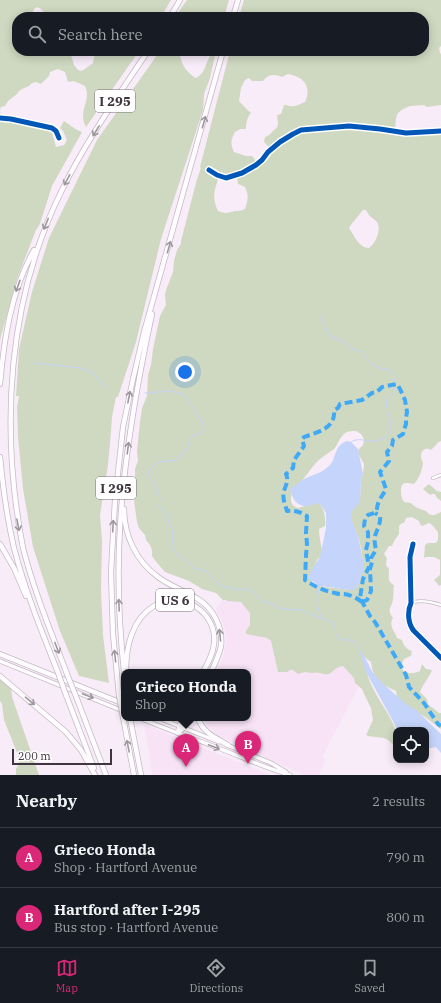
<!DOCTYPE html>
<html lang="en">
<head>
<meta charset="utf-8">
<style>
	:root { --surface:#171b24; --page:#20242c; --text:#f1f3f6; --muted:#9ea1a6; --line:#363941; --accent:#db2777 }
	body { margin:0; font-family:"IBM Plex Serif",serif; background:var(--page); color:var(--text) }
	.controls { position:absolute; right:12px; bottom:12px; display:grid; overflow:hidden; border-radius:8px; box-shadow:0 2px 10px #0003 }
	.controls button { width:36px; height:36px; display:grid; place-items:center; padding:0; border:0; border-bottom:1px solid var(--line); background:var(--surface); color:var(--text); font:20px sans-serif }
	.scale { position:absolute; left:12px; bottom:10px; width:100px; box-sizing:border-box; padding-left:4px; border:2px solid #3f353e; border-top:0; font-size:11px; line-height:14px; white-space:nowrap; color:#3f353e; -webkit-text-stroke:3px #fff; paint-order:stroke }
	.you { position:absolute; left:185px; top:372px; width:14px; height:14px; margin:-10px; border:3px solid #fff; border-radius:50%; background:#1a73e8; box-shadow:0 0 0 6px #1a73e833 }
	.badge { display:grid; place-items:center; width:26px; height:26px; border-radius:50%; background:var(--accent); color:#fff; font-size:13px; font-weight:700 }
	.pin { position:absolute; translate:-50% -33px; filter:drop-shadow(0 1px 2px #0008) }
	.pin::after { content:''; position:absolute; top:21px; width:14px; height:12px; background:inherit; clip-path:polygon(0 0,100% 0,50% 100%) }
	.popup { position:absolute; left:121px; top:669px; width:130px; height:52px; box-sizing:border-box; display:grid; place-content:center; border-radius:8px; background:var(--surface); filter:drop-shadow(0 1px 3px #0005); font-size:13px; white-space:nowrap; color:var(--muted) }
	.popup b { font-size:15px; color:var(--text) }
	.popup::after { content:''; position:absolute; left:50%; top:100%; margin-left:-8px; border:8px solid transparent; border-top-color:var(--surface) }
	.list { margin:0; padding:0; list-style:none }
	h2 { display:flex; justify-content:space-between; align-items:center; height:52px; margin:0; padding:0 16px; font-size:17px }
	h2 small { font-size:13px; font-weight:400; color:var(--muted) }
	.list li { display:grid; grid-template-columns:26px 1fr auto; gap:12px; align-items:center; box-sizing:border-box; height:60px; padding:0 16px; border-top:1px solid var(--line) }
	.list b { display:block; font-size:15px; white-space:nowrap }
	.list p { margin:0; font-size:13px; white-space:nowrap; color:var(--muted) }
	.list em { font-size:13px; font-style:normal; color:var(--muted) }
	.icon { flex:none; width:22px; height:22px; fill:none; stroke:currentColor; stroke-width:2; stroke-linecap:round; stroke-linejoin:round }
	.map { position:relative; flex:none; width:441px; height:775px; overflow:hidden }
	.search { position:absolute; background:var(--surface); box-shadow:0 2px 10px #0003; left:12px; right:12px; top:12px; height:44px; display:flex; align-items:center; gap:10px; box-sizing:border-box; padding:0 14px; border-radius:16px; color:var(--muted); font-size:15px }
	.sheet { height:172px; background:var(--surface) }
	nav { display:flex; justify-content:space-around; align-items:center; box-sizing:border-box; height:56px; border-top:1px solid var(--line); background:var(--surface); font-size:11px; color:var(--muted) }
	nav a { display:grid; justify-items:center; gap:2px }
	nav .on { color:var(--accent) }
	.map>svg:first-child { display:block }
	.built { fill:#f7e2f6 }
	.green { fill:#cfd9c1; fill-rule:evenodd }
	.water { fill:#c5d4fa }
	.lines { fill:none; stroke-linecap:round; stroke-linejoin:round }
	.stream { stroke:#c5d4fa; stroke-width:1 }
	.street-casing { stroke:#c4bac4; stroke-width:4 }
	.secondary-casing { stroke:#c4bac4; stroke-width:5 }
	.highway-casing { stroke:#c4bac4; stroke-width:6 }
	.street { stroke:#fefcfe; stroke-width:2.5 }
	.secondary { stroke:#fefcfe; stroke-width:3.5 }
	.highway { stroke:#fefcfe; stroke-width:4.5 }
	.highway-bridge-casing { stroke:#c4bac4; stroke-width:6; stroke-linecap:butt }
	.highway-bridge { stroke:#fefcfe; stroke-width:4.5 }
	.quiet { stroke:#3fa9f5; stroke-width:4; stroke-dasharray:8 4; stroke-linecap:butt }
	.cycleway-casing { stroke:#fff; stroke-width:8 }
	.cycleway { stroke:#0057b8; stroke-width:5 }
	.oneway { stroke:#9e989e }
	.labels { text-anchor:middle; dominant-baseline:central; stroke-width:3; stroke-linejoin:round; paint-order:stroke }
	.shield { fill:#fff; stroke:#797278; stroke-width:1 }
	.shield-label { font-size:13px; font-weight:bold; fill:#3f353e }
</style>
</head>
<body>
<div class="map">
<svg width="441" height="775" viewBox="0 0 441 775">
	<rect width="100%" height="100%" fill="#f8ecf8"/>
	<path class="built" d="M223,600h4l1,1 13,1 9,10v13l-4,6v3l21,4 4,4 7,30h9l3,-2h3l5,4 7,-2h12l5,2 10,-3 7,-5h4l7,6 4,6 1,5 4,3 -37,71 3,3 -6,15h-15l-85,-39 -12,-10 -3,-8h44v-46h-32l7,-14 3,-16 -1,-13 -4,-10 -4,-7 -1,-4z
		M146,725l124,50h-118l-3,-24 -5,-25z"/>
	<path class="green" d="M0,0h171l-10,17h-115c-4,-11 -13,-15 -14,0h-15v34h52l3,7 2,7 4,5 4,1 11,-8 2,-11 -4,-1h48l-53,76c-9,-17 6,-26 -1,-41l-11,-5 -6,1 -3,-10 -7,-3 -8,3 -1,4 -8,8 -5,-2 -4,1 -3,3 -7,3 -4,3 -1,2 -9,7 -3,5 -4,1 -1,3 1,8 46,9 4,2 5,18 8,-2 3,-5 -4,-9 -3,-3 4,-7 13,9 5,2 -30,54 -12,38 -4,6 -19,49 -16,57 -1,5z
		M187,0h42l-5,17h-49z
		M244,0h197v46l-2,2 1,5 1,1v51l-14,2 -3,-2 -14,1 -7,3 -5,4 -2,5 -1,12 9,2 37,-1v310c-5,2 -6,6 -10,9 -8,-5 -13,5 -8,12 -1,9 -3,15 -9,22 -8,-2 -14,-2 -13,8 0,4 1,7 3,10l7,1c4,5 9,6 15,8 2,2 2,3 5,4 4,1 7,-2 10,-3v73l-2,1 -3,-4 -2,-2 5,-4 1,-2v-14l-6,-3h-8l-2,1 1,-13 3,-2h8l2,-3v-8l-6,-7 -3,-2 -7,3 -2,-2 -1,-3 -7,-4 -6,1 -2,5h-2l-3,3v8l-5,7 -2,5h-3l-5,8 3,4 -1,7 3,4c0,6 -2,13 5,16 -1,5 0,9 -1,14 -1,9 -7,10 0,19 -5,8 2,13 4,20l5,2c1,5 5,10 10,11l-1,5 -7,3c-7,14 5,17 16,12l2,-7 4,5 6,1c-3,8 -9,14 -12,22l7,7 1,5 11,9h2v16l-16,-12 -22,-13 -6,-7 -1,-6c-17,-8 -22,-9 -25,-29l-7,-5c1,20 11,36 21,52 4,7 8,13 10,20 2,6 1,13 1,19 -3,-3 -6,-7 -10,-9 -6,-3 -14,-1 -20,-4l7,-15 -2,-12 -5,-10 -4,-9 -7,-6 -1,-5 -11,-12c-9,1 -9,6 -14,8 -7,1 -12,-3 -17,-1l-7,-1 -7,2 -5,-4h-3l-3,2h-9l-7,-31 -4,-3 -21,-4v-3l4,-6v-12l-9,-11 -14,-1v-1h-4l-7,-7 -14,-4 -13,-8 -24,-9 -7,-8 -6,-8v-6l-2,-5 -4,-5 -1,-5 -6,-7 -2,-6 -4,-29 2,-9v-15l3,-8 -1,-10 3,-29 2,-14 5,-12 1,-21 3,-10 2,-16 7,-33 6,-11 -1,-10 1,-5 7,-18 1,-11 3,-11 4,-6v-3l16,-62 4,-11 -1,-1 30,-116h194v-34h-185zM288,74c16,3 24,12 17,28 -7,3 -12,6 -19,3h-2l-3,9 -4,1c1,8 3,11 -4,16 -3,3 -4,5 -8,6l-1,5 7,7 -13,14 -6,-7h-6l-12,-4c-4,-9 -3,-12 1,-20l5,-3h6c0,-7 1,-11 5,-16 -5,-4 -8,-8 -12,-12l2,-13 4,-8 4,-2 3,3h11c5,-7 12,-7 19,-4zM219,176l8,2 10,-2 1,8 7,3c4,9 3,13 0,22 -4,2 -7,2 -10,2 -7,2 -11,3 -17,0 -7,-15 -3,-21 1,-35zM363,210h3c1,2 2,4 4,6 2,2 5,4 7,6 5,8 -2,22 -8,26 -10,0 -15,-13 -20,-20l1,-2zM356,431l5,3 3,5 -1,6 -5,5 1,5 5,9 -1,10 -2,6 -1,20c-2,5 -8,8 -9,13 -2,7 5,16 7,23 4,14 7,29 2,43 -4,15 -11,11 -24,9 -8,-1 -16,-1 -24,-4v-7l5,-17 2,-2 4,-1c-1,-10 -4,-19 -4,-28l6,-3c1,-7 -1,-18 -6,-23h-4l-17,5c-5,-2 -7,-4 -7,-9 -1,-11 8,-15 14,-22 5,-6 8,-12 14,-17 4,-4 10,-7 15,-11 4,-4 5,-11 10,-15 3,-3 7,-3 12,-3z
		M160,51h19c3,14 5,18 16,27 8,-2 10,-11 13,-18 2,-4 3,-5 3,-9h5l-6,27 -6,16 -1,16 -42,129 -25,103 -18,55h-2l-4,20 -1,15 -3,33 -8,50 2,26 -1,49 2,45 6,48 -30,-7 -19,-45 -27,-84 -10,-58 -5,-52 -1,-30 2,-11h-3l3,-47 13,-57 17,-54 48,-98z
		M429,484l8,7 4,1v9l-4,-3 -2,-4h-3l-2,1 -7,-6z
		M0,677l11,9 1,11 27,78h-23v-6l3,-6 -1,-8 -14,-35 -2,-16 -2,-3z"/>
	<path class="water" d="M347,441l4,1 7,7 5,25 -2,6 -1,20 -1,3 -7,8 -1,3 1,7 6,15 5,25v10l-5,14 -4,5h-6l-18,-3 -11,-1 -11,-8 2,-5 10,-16 6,-29v-15l-5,-8 -4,-2c-15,7 -24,1 -27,-14 5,-3 10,-8 16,-11 7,-3 17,-6 23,-12 8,-7 4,-20 18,-25z
		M359,649l4,5 10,19 10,11 22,19 12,8 24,23v19l-5,-6 -10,2v-19h-29l-4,-9 -27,-49z"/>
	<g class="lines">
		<path class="stream" d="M319,315l6,10 3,9 4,3 12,5 9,7 7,2 12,13 7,4 8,1 4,2 2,4 3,9 -2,7 -8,9c1,5 1,11 3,16 0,3 2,6 2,9 2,13 -11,16 -21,16 -7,-1 -13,-3 -19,1
			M34,363l47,5 11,4 15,16
			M145,393l26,-2 7,2h4l10,13 10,16 2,6 -1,3 -4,3 -7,2 -2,2 -3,11 -6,7 -6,4 -16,2 -6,4 -5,6c2,8 12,19 12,27 0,2 -1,4 -1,7l9,8v5l5,14 -1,2v14l4,4 19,15 12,4 8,9 4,3 6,3 13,3 6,-1 6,1 4,3 8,8 12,4 4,3 14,2 6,-1 7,3 26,10 4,3c0,25 14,9 21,18 1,1 3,6 3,6
			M319,586c0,5 -1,9 -2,13 0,7 2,13 5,19"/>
		<g class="street-casing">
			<path id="street" d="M0,118l11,1 41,9 4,3 3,7
				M209,170l8,5 9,3 16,-5 14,-8 6,-5 6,-8 12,-10 13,-8 8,-4 48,-4 31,3 26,4 35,-2
				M433,478l8,-3
				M413,544l-3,13 1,46c-4,9 -3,21 3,28l27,27
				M411,603c9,-4 21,-1 30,2"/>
		</g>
		<g class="secondary-casing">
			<path id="secondary" d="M0,661l123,50
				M140,718c25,11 52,20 78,30 24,9 47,20 72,27
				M159,718l60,24
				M227,745l44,18 15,9"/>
		</g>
		<g class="highway-casing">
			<path id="highway" d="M170,17l10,-17
				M233,17l5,-17
				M0,384c4,-45 11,-93 34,-134
				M0,457c3,31 7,61 14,91 11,42 27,82 43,122
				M124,509c0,26 12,52 34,68 12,9 27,14 40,22 16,10 25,29 23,47 -2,9 -6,18 -10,26
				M0,544l14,24 12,28
				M0,654l124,50
				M126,670c0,-23 6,-51 28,-64 27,-17 64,6 60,38 -1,10 -6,19 -11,28
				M124,672c-5,-48 -7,-97 -4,-145 4,-72 17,-143 32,-213
				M67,674c-16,-42 -33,-83 -44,-126 -23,-119 -16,-248 39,-358 24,-49 56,-94 86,-139
				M0,676l66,56 15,18 14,25
				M66,695l28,73
				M119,695l-6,-61 -2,-61 4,-73 8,-73 10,-48 11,-47 79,-281
				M77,699l29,76
				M123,717l11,58
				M130,718l11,57
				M198,718c5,15 18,20 30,27
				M178,732l4,-14
				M178,733l7,-7 4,-8"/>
		</g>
		<use href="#street" class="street"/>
		<use href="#secondary" class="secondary"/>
		<use href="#highway" class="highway"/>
		<g class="highway-bridge-casing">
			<path id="highway-bridge" d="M57,670l9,25
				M67,674l10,25
				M119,695l4,22"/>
		</g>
		<use href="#highway-bridge" class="highway-bridge"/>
		<path class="quiet" d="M362,602c-5,-4 -11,-7 -18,-8 -3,0 -6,0 -9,-1 -11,-2 -21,-7 -30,-13l1,-25 1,-11 -1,-11 1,-17c-7,-4 -11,-6 -20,-5 -2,-6 -5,-14 -3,-20 2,-7 5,-10 2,-17l7,-6 1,-8 10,-14 -2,-7 2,-2c13,-5 32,-8 30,-27l4,-2 2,-4 22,-4 10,-7 5,-1 5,-5 15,-3 3,5 5,11 2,12 -1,6v6l-2,6 -1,4 -10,6 -1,6 -5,6 2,9 -9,11 6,17c-2,4 -5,8 -7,12 -4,9 1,11 -11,14l-3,4 -1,7 4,6v10l-2,8 3,17 -6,12 -3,19 10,18 5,6 31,53 3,12 15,16 14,21 3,2
			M362,602l5,-2 4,-9 -1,-22 2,-7 -1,-4 5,-8c-1,-5 -2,-9 -1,-14 2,-7 6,-12 5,-20l-5,-3"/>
		<g class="cycleway-casing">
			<path id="cycleway" d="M0,118l11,1 41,9 4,3 3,7
				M209,170l8,5 9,3 16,-5 14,-8 6,-5 6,-8 12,-10 13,-8 8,-4 48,-4 31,3 26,4 35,-2
				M413,544l-3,13 1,46c-4,9 -3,21 3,28l27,27"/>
		</g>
		<use href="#cycleway" class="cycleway"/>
	</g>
	<defs><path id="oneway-shaft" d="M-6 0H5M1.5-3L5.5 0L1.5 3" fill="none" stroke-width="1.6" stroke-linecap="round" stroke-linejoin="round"/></defs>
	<g class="oneway">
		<use href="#oneway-shaft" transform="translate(204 122) rotate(-74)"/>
		<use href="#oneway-shaft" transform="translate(96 131) rotate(122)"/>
		<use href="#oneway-shaft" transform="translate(67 180) rotate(118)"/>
		<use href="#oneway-shaft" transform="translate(46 224) rotate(112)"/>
		<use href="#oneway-shaft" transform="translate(169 247) rotate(-74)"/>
		<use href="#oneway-shaft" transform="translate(18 286) rotate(109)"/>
		<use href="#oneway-shaft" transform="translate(129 397) rotate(-79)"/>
		<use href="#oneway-shaft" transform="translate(128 448) rotate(-82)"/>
		<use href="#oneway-shaft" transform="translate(18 525) rotate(79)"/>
		<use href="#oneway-shaft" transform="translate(113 526) rotate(-87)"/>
		<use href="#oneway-shaft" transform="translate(119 605) rotate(-92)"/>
		<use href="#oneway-shaft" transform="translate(220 635) rotate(-96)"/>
		<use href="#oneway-shaft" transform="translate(57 648) rotate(69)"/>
		<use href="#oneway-shaft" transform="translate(115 656) rotate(-96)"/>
		<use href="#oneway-shaft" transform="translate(88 696) rotate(22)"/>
		<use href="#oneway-shaft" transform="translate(30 701) rotate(40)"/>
		<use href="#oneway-shaft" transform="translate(128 746) rotate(-101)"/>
		<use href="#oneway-shaft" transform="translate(214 747) rotate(21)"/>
	</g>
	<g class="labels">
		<g class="shield">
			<rect x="95" y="90" width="40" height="22" rx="3"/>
			<rect x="96" y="477" width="40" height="22" rx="3"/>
			<rect x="156" y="589" width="38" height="22" rx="3"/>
		</g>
		<g class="shield-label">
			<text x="115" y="101">I 295</text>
			<text x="116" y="488">I 295</text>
			<text x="175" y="600">US 6</text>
		</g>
	</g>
</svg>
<div class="controls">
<button><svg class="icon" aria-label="locate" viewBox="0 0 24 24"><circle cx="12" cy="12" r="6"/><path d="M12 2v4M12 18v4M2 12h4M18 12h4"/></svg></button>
</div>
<div class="scale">200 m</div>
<div class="you"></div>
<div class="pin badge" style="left:186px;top:767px">A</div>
<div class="popup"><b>Grieco Honda</b>Shop</div>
<div class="pin badge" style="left:248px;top:764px">B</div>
<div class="search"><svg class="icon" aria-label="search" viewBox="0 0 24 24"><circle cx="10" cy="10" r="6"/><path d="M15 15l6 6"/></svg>Search here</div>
</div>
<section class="sheet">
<h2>Nearby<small>2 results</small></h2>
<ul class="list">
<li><span class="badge">A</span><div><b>Grieco Honda</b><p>Shop · Hartford Avenue</p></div><em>790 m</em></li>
<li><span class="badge">B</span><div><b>Hartford after I-295</b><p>Bus stop · Hartford Avenue</p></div><em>800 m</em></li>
</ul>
</section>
<nav>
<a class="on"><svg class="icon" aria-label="map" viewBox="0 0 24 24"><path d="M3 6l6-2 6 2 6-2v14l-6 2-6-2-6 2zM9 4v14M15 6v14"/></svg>Map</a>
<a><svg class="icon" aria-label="directions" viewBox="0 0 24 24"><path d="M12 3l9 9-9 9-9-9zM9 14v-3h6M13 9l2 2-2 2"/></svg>Directions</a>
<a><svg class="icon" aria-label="saved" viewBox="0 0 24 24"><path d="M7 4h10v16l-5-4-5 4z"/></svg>Saved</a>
</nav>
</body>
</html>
